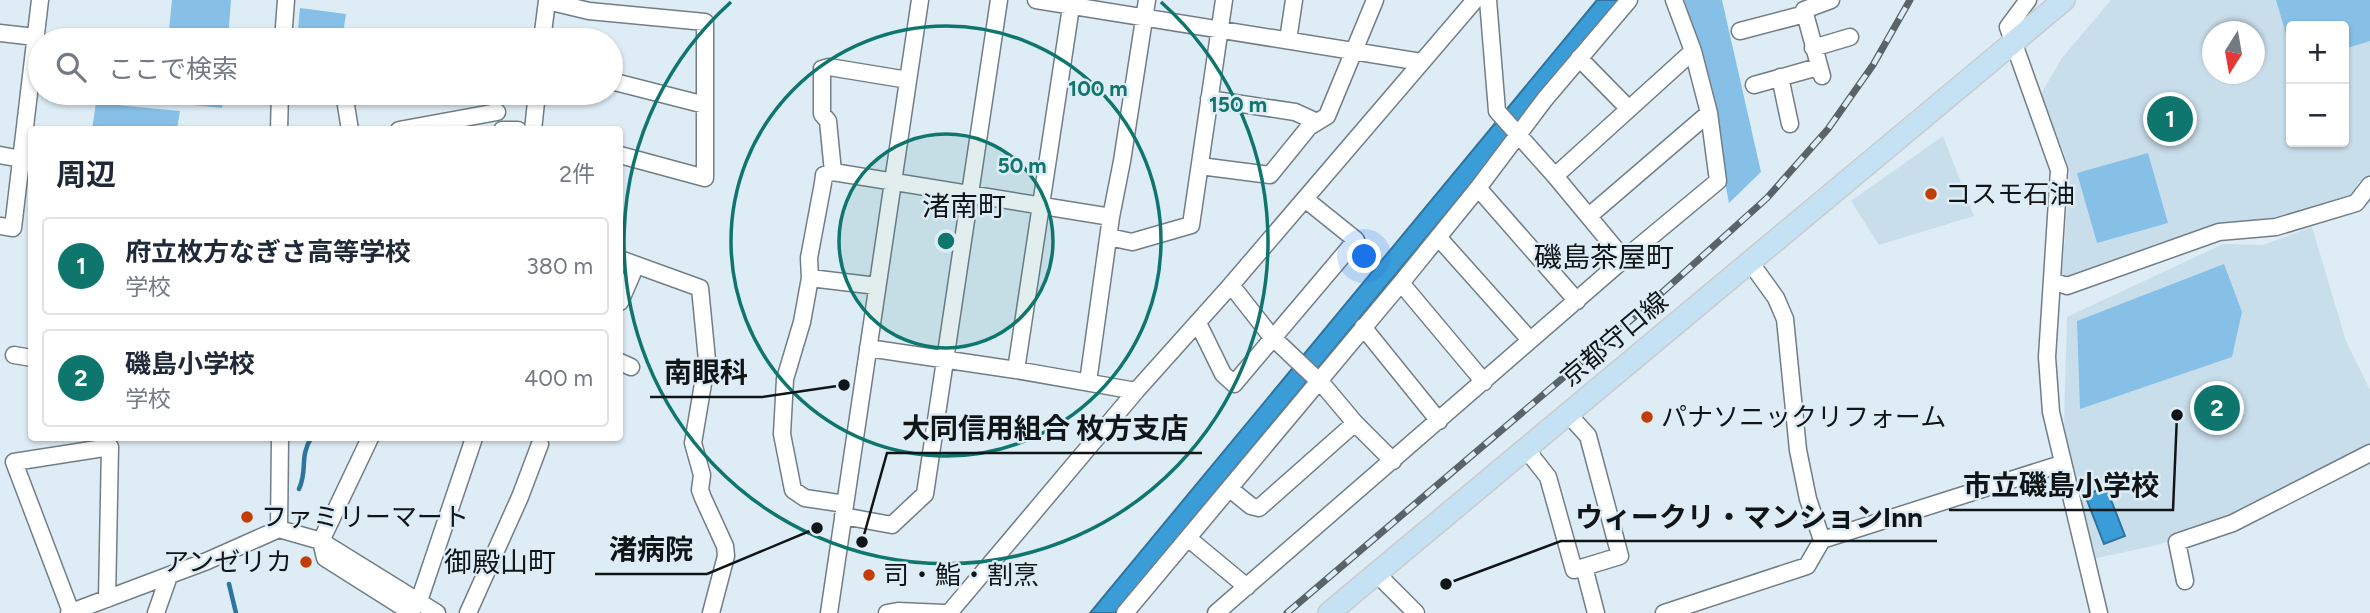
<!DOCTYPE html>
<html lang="ja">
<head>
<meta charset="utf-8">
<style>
	:root { --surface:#fff; --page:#f2f2f3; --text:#1f2937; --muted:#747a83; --line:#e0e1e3; --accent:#0f766e }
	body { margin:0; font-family:Figtree,"Noto Sans JP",sans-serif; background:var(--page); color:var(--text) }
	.controls { position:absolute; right:21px; top:21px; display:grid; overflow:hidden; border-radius:7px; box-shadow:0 2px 5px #0004 }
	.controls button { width:63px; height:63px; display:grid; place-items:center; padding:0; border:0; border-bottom:2px solid var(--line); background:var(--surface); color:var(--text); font:35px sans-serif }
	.compass { position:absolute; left:2202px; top:21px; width:63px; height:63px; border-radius:50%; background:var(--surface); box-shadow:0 2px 5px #0004; rotate:191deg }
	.you { position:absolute; left:1365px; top:257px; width:24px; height:24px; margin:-18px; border:5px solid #fff; border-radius:50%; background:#1a73e8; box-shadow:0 0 0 10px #1a73e833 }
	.badge { display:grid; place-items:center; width:46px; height:46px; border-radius:50%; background:var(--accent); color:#fff; font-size:23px; font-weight:700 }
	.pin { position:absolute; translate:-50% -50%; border:4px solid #fff; box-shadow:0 2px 7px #0006 }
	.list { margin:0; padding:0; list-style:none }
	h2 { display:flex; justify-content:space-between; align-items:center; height:91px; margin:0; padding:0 28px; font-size:30px }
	h2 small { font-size:23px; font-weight:400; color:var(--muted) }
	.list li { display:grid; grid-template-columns:46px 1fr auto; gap:21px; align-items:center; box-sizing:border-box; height:98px; margin:0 14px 14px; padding:0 14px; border:2px solid var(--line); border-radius:7px }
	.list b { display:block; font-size:26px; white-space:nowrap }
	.list p { margin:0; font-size:23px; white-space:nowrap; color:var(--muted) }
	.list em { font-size:23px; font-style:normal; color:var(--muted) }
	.icon { flex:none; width:38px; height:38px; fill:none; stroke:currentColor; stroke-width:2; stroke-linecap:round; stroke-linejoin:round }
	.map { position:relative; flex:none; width:2370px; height:613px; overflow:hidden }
	.search { position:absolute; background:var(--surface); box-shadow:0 2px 5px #0004; left:28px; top:28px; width:595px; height:77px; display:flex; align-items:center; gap:18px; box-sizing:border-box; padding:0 24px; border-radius:38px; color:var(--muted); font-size:26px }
	.panel { position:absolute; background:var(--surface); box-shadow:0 2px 5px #0004; left:28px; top:126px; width:595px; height:315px; border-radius:7px }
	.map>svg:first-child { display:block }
	.built { fill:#c9deeb; fill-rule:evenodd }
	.green { fill:#87c0e6 }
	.water { fill:#3a9dd7; stroke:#2d749e; stroke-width:2 }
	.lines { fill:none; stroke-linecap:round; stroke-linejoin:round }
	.stream { stroke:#2d749e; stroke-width:4.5 }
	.minor-casing { stroke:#717e87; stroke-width:19 }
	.major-casing { stroke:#cacccc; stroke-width:24 }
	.minor { stroke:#fff; stroke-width:16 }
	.major { stroke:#c5e2f5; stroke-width:21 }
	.rail-casing { stroke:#5a6368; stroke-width:7 }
	.rail { stroke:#deecf6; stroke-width:4.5; stroke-dasharray:13; stroke-linecap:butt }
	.ring { fill:none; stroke:#0f766e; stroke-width:3.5 }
	.poi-dot { fill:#c33c02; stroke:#deecf6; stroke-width:2.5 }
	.labels { text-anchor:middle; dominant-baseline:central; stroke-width:5; stroke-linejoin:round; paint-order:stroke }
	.poi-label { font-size:26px; fill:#101518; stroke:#deecf6; text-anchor:start }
	.street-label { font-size:26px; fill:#101518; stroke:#deecf6 }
	.neighbourhood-label { font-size:28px; fill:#101518; stroke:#deecf6 }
	.centre { fill:#0f766e; stroke:#deecf6; stroke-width:3.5 }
	.ring-label { font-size:21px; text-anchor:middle; font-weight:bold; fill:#0f766e; stroke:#deecf6; stroke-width:5; stroke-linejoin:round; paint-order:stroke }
	.leader { fill:none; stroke:#101518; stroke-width:2.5 }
	.callout-dot { fill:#101518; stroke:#deecf6; stroke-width:2.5 }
	.callout-label { font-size:28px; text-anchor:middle; font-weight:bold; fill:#101518; stroke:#deecf6; stroke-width:5; stroke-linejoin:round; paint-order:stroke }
</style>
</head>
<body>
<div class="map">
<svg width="2370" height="613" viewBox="0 0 2370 613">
	<rect width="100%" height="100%" fill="#deecf6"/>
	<path class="built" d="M2111,0h259v179l-12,3 -4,14 -97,27 -39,2 -150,52 -6,-3 8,-102 -7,-22 -24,-53 23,-39zM2291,26h53v116h-53zM2212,32h42v42h-42z
		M1943,136l31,80 -95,29 -28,-44z
		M2312,227l34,114 24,49v60l-110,56 -99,38 -68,15 -29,-134 3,-108 156,-73 40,1z"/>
	<path class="green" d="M172,0h59l-3,40h-60z
		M1684,0h38l39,172 -32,31 -30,-158z
		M2276,0h94v41l-26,8v-23h-53v25z
		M300,8l46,6 -4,26h-45z
		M166,93h57l-1,15 -57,-6z
		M96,103l84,8 -3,18h-85z
		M2148,153l20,70 -71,20 -20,-70z
		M2224,264l18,48 -10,45 -152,52 -3,-88z"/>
	<path class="water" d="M1597,0h26l-508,613h-25z
		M2106,487l19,49 -21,8 -19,-49z"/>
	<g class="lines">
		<path class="stream" d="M299,489c9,-19 0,-31 12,-51
			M229,584l7,29"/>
		<g class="minor-casing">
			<path id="minor" d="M1036,0l385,62
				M2028,0l-20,27 51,143 -12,187 4,55 48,201
				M1740,31l65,-17
				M0,33l35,4
				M283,40l3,-40
				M542,40l5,-39 42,10 116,11v156l-85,-23
				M1288,40l6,-40
				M1813,48l37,-11
				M1579,58l50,51
				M1822,76l-18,-66 27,-10
				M1780,77l10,47
				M611,81l94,24
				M1754,85l64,-18
				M344,93l6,37
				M1209,99l86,13 22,10
				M279,130l1,-37
				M399,130l98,-18
				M502,130h16
				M533,130l4,-37
				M0,155l21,4
				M1200,166l70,9 39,-48 18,-11 48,-116
				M833,172l278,45
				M1555,176l138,-125
				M1478,188l99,113
				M1589,216l120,-103
				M0,226l13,2 27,-228
				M1109,237l23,5 59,-17 33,-225
				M1438,237l92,103
				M620,259l80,29 7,72 -14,83 9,32 -2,15 3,8 22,48 1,10 -15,57
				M1624,259l94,-78 -9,-68 -16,-62 -19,-51
				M1750,262l26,36 9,21 13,131 10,49 14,41
				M810,278l67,8
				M2052,281l15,5 152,-54 57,-5 80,-24 14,-18
				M1401,283l83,99
				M1231,285l40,51 53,50 31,37 38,38
				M620,302l16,-37
				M1198,323l25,51 11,10 122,-144 -51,-41
				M1363,327l76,94
				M868,348l148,22 120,21
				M14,355l18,3
				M620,362l11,5
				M1016,370l56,-370
				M1088,382l23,-165 11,-56 25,-161
				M370,438l-49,103 4,17 87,55
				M1526,449l22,28 26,93 46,-14 -32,-120 -20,-22
				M1230,489l21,17 8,2 96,-85
				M845,504l-40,-6 -12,-8 -11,-56 3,-55 17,-57 8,-44 -1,-20 14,-75 1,-8 9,-3 -5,-51 -6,-7v-45l7,-2 79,13
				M843,516l49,9 33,-31 74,-494
				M279,529l1,-91
				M1189,539l58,48
				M1584,567l12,46
				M1376,573l40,40
				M2185,581l-8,-39 56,-19 137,-70
				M419,601l55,-163
				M71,612l-57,-150 96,-15 -3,152
				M69,613l138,-52 72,-32 42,12 116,72
				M156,613l13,-37
				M468,613l52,-116 20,-53
				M829,613l91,-613
				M887,613l11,-2 46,2
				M949,613l187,-222 95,-106 244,-285
				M1125,613l276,-330 77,-95 67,-89 84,-99
				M1216,613l408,-354 -69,-83 -58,-65 -9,-111
				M1664,613l143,-47 15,-26 239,-76"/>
		</g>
		<g class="major-casing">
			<path id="major" d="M1329,613l735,-613"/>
		</g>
		<use href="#minor" class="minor"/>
		<use href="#major" class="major"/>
		<g class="rail-casing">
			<path id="rail" d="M1287,613l359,-306 121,-109 61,-69 45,-64 37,-65"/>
		</g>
		<use href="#rail" class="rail"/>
	</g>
	<circle cx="946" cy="241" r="107" fill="#0f766e" fill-opacity=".12"/>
	<g class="ring">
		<circle cx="946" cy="241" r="107"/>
		<circle cx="946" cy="241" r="215"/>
		<path d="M1161 2A322 322 0 1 1 731 2"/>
	</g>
	<g class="poi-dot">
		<circle cx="1931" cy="194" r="7"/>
		<circle cx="1647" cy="417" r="7"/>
		<circle cx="247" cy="517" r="7"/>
		<circle cx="306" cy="562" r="7"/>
		<circle cx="869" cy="575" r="7"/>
	</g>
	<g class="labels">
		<g class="poi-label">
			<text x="1945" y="194">コスモ石油</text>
			<text x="1661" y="417">パナソニックリフォーム</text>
			<text x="261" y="517">ファミリーマート</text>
			<text x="292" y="562" text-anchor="end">アンゼリカ</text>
			<text x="883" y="575">司・鮨・割烹</text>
		</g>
		<g class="street-label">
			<text transform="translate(1614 339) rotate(-40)">京都守口線</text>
		</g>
		<g class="neighbourhood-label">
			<text x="964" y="206">渚南町</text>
			<text x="1604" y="257">磯島茶屋町</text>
			<text x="500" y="562">御殿山町</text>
		</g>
	</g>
	<circle cx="946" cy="241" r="10" class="centre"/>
	<g class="ring-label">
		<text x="1098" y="96">100 m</text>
		<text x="1238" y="112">150 m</text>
		<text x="1022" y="173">50 m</text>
	</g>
	<path class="leader" d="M844 385L762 397H650M862 542L887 453H1202M2177 415L2173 510H1949M1446 584L1561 541H1937M817 528L707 574H595"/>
	<g class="callout-dot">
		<circle cx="844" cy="385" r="7"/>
		<circle cx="862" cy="542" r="7"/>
		<circle cx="2177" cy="415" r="7"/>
		<circle cx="1446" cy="584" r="7"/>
		<circle cx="817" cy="528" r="7"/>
	</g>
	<g class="callout-label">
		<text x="706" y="382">南眼科</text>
		<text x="1045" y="438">大同信用組合 枚方支店</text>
		<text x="2061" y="495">市立磯島小学校</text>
		<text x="1749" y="527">ウィークリ・マンションInn</text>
		<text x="651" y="559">渚病院</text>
	</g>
</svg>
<div class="controls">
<button>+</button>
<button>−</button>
</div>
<svg class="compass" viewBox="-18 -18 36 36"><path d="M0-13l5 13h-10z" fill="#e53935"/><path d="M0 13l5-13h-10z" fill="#747a83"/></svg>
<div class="you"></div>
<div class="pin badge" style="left:2170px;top:119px">1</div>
<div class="pin badge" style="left:2217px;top:408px">2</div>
<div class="search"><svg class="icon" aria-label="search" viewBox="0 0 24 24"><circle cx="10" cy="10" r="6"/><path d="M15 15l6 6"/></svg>ここで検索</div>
<section class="panel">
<h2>周辺<small>2件</small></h2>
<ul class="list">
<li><span class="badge">1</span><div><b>府立枚方なぎさ高等学校</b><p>学校</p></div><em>380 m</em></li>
<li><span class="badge">2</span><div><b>磯島小学校</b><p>学校</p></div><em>400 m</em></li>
</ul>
</section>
</div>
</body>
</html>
